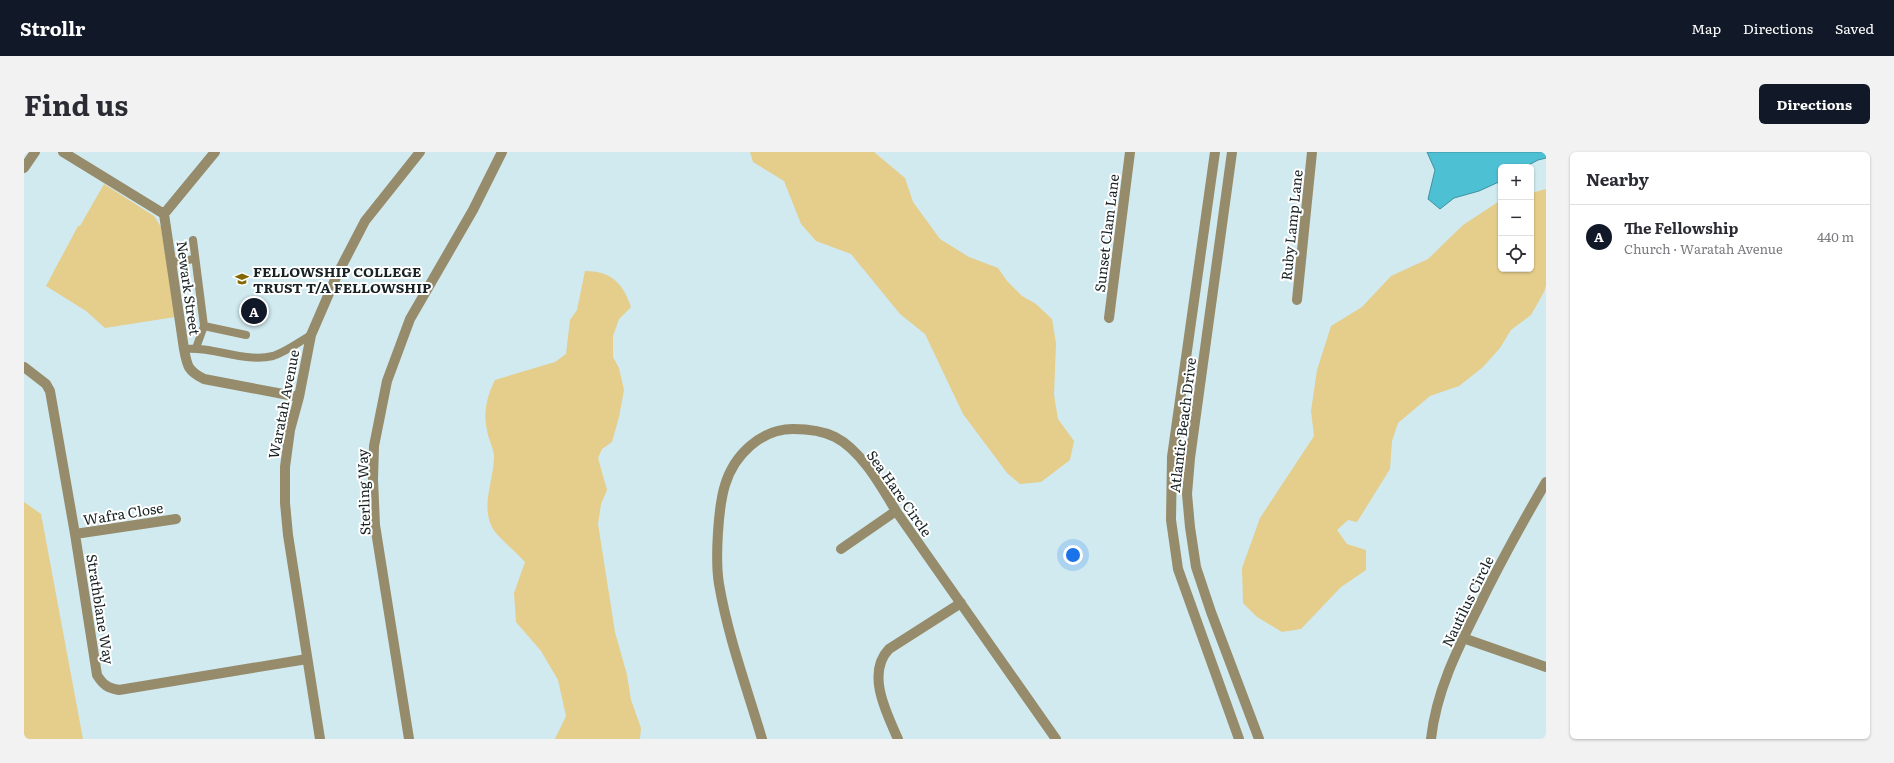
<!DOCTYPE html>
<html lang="en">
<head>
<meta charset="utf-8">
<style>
	:root { --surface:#fff; --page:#f2f2f3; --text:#2b2b33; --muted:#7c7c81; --line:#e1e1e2; --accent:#111827 }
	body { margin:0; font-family:Literata,serif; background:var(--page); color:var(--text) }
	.controls { position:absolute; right:12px; top:12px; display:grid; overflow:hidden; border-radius:6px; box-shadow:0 1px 3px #0004 }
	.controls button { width:36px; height:36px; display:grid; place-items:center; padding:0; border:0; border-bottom:1px solid var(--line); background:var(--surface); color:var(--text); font:20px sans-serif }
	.you { position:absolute; left:1049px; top:403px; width:14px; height:14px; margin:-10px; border:3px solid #fff; border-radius:50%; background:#1a73e8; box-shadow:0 0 0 6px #1a73e833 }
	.badge { display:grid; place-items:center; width:26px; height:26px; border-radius:50%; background:var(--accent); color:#fff; font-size:13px; font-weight:700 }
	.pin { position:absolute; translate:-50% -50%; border:2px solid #fff; box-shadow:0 1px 4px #0006 }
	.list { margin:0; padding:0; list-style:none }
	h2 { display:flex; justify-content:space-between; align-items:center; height:52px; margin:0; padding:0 16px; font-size:17px }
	h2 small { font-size:13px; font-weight:400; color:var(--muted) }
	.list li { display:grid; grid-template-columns:26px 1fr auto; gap:12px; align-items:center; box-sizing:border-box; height:64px; padding:0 16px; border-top:1px solid var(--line) }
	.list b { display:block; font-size:15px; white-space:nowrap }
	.list p { margin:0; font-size:13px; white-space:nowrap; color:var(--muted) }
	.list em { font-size:13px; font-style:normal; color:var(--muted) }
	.icon { flex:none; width:22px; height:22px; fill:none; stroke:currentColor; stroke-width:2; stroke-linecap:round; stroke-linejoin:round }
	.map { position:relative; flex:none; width:1522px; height:587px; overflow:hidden; border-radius:6px }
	header { display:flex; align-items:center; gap:24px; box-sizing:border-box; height:56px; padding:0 20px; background:var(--accent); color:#fff }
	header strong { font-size:19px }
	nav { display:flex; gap:22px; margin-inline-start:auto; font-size:14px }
	.intro { display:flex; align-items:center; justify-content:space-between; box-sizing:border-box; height:96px; padding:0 24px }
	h1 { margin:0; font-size:28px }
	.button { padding:10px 18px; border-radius:6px; background:var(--accent); color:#fff; font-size:14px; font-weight:700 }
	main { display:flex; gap:24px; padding:0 24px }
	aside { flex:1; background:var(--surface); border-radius:6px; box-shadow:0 1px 3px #0004 }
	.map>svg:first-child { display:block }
	.green { fill:#e5cd8b }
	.water { fill:#4ec0d4; stroke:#3e919f }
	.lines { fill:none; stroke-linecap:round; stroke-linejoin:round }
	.lane { stroke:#968b6a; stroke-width:8 }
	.street { stroke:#968b6a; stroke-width:10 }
	.labels { text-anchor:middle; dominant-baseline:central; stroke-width:4; stroke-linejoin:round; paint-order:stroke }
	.street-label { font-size:14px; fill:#182224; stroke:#fff }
	.poi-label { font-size:14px; font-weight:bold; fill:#182224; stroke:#fff; text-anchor:start }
</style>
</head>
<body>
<header>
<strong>Strollr</strong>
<nav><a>Map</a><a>Directions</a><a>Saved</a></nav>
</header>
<div class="intro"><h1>Find us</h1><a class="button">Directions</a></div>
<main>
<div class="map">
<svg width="1522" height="587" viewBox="0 0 1522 587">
	<rect width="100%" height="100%" fill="#d0eaf0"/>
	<path class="green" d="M726,0h124l31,26 8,24 27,37 29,18 29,11 9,13 15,15 14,8 16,15 4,24 -2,52 4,24 16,22 -4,19 -29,22 -21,2 -13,-11 -44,-59 -38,-80 -25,-20 -49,-60 -35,-13 -15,-17 -17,-43 -31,-19z
		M80,32l50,32 7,11 14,90 -70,11 -19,-17 -40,-25 32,-60h2z
		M1522,37v96l-2,7 -13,23 -20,15 -11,18 -17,19 -24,19 -29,10 -32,27 -6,18 -2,28 -33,53 -9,-2 -11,10 10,14 19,6v20l-25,17 -40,42 -19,3 -25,-15 -14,-14 -1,-35 18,-50 54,-82 -3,-25 6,-41 14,-44 31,-19 29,-31 37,-17 35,-34 38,-25v69h30v-76z
		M561,119c26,0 38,12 46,36l-12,12 -6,17v21l6,11 5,22 -5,27 -7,25 -10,7 -4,9 9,32 -6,14 -3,20 17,108 12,43 4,25 10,28 -1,11h-85l11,-23 -8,-36 -17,-29 -25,-29 -2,-29 11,-31c-8,-9 -26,-24 -32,-33 -13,-22 1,-50 1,-72 0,-9 -6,-18 -7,-27 -4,-18 0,-34 8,-50l60,-18 11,-8 4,-34 7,-10z
		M0,350l17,12 42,225h-59z"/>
	<path class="water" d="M1403,0h119v6l-8,2 -13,7h-24v14l-22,10 -25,7 -14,11 -12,-10 7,-29z"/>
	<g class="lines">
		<path class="lane" d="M169,88l11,86 42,9
			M147,110l24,-3
			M172,196l8,-22
			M160,197c30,-3 60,14 89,7 13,-4 26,-14 38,-21"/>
		<path class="street" d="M39,0l101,62 20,135c3,17 4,22 20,30l95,18
			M1191,0l-43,305 -1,63 7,49 61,170
			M1208,0l-42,306 -3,36 3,33 6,40 15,45 48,127
			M0,16l11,-16
			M140,62l51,-62
			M1273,148l15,-148
			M1085,166l21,-166
			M0,215l22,17 4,7 25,143 22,141c6,10 11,13 22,15l188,-31
			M51,382l101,-15
			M817,397l55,-38
			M1439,486l83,29
			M296,587l-32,-204 -3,-32v-36l5,-37 9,-33 12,-62 26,-60 28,-54 55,-69
			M385,587l-34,-214 -2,-46 1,-33 13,-65 23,-62 63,-109 29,-58
			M738,587c-15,-51 -34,-102 -43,-155 -4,-24 -1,-76 6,-99 9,-30 36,-56 68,-56 13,0 30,2 42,8 26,13 46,49 61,74l160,228
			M874,587c-12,-27 -32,-66 -9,-90l72,-46
			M1407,587c5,-47 26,-89 47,-131 21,-43 44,-85 68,-126"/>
	</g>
	<defs>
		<g id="school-bare" transform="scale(1.08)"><path d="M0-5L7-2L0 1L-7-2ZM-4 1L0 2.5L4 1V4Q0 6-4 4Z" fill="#836801" stroke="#fff" stroke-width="2.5" paint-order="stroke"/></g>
	</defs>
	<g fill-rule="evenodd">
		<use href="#school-bare" x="218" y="127"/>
	</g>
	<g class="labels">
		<g class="street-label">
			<text transform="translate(1267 73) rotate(-84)">Ruby Lamp Lane</text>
			<text transform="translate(1082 81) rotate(-83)">Sunset Clam Lane</text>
			<text transform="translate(165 136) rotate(82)">Newark Street</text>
			<text transform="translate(259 252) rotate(-79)">Waratah Avenue</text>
			<text transform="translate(1158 273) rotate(-83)">Atlantic Beach Drive</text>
			<text transform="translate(339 340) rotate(-92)">Sterling Way</text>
			<text transform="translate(876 341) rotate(55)">Sea Hare Circle</text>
			<text transform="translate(99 361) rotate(-9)">Wafra Close</text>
			<text transform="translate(1443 449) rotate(-64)">Nautilus Circle</text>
			<text transform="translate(77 457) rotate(81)">Strathblane Way</text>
		</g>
		<g class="poi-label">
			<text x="229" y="119">FELLOWSHIP COLLEGE<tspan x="229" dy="16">TRUST T/A FELLOWSHIP</tspan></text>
		</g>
	</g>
</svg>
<div class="controls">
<button>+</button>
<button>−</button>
<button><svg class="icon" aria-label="locate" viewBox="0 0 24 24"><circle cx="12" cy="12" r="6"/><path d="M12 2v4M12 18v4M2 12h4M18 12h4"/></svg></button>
</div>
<div class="you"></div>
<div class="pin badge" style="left:230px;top:159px">A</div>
</div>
<aside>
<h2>Nearby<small></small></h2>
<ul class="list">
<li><span class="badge">A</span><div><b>The Fellowship</b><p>Church · Waratah Avenue</p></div><em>440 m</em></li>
</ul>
</aside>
</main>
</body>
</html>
